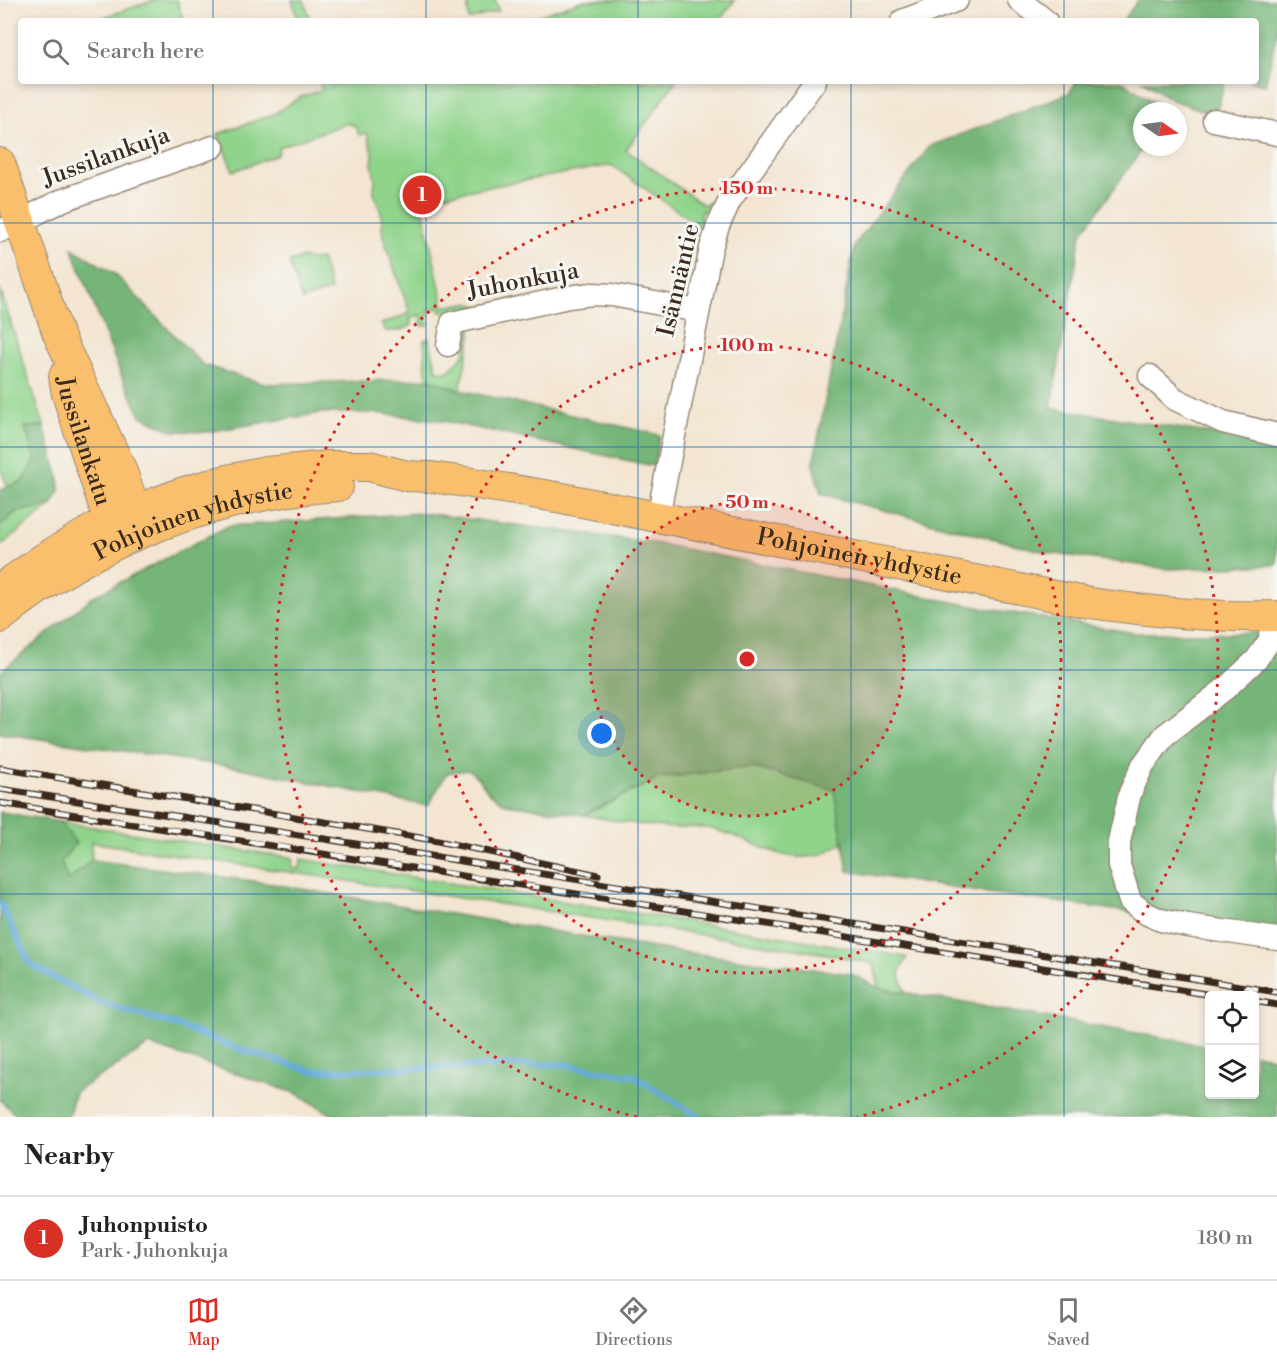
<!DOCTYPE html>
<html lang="en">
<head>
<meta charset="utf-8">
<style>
	:root { --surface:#fff; --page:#f6f6f6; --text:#202124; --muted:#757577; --line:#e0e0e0; --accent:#d93025 }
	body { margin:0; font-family:"Libre Bodoni",serif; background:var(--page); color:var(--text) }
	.controls { position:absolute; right:18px; bottom:18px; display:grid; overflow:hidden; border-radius:6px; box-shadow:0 3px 9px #0003 }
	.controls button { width:54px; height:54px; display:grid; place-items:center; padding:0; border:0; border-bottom:2px solid var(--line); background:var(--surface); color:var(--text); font:30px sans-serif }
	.compass { position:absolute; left:1133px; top:102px; width:54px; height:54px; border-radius:50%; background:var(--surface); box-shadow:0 3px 9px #0003; rotate:103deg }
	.you { position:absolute; left:602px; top:734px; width:21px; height:21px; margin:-15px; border:4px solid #fff; border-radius:50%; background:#1a73e8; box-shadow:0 0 0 9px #1a73e833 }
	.badge { display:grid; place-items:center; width:39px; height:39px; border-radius:50%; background:var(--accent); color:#fff; font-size:20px; font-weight:700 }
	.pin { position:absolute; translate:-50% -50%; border:3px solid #fff; box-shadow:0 2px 6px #0006 }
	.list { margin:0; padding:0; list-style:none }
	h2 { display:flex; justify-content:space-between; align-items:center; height:78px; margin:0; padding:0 24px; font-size:26px }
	h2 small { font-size:20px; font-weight:400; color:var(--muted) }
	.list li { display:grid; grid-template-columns:39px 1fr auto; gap:18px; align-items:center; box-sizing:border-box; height:84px; padding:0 24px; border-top:2px solid var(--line) }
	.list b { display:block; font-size:22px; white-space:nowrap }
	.list p { margin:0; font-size:20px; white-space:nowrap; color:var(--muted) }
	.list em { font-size:20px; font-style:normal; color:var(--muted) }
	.icon { flex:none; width:33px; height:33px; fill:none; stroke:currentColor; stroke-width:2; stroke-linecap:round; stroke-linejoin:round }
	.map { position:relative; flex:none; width:1277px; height:1117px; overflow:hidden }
	.search { position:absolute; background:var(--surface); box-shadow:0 3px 9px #0003; left:18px; right:18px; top:18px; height:66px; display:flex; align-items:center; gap:15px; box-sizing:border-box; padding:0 21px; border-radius:6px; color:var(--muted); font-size:22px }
	.sheet { height:162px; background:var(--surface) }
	nav { display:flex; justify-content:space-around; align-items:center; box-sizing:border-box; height:84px; border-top:2px solid var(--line); background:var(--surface); font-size:16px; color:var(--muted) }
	nav a { display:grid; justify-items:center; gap:3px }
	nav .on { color:var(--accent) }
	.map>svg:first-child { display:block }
	.green { fill:#90d48c; stroke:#667f55; stroke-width:1.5 }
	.forest { fill:#74b678; stroke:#58704b; stroke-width:1.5 }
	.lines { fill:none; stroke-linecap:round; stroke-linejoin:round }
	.stream { stroke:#65aadb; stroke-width:6 }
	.minor-casing { stroke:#978878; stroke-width:25 }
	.major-casing { stroke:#978878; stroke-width:32 }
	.minor { stroke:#fff; stroke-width:22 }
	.major { stroke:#f9bf6d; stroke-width:30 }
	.rail-casing { stroke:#3b2a1e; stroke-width:7 }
	.rail { stroke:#f6f6f2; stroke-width:4.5; stroke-dasharray:14; stroke-linecap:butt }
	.grid { fill:none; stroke:#1f6fb2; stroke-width:1.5; stroke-opacity:0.55 }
	.ring { fill:none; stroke:#d62828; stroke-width:3; stroke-dasharray:3 6 }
	.labels { text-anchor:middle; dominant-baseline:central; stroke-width:6; stroke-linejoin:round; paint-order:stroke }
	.street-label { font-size:24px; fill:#3b2a1e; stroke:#f6f6f2 }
	.centre { fill:#d62828; stroke:#f6f6f2; stroke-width:3 }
	.ring-label { font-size:18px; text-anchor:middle; font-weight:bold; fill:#d62828; stroke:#f6f6f2; stroke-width:6; stroke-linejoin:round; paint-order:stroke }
</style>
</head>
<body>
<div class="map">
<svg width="1277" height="1117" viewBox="0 0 1277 1117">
	<rect width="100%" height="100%" fill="#f6f6f2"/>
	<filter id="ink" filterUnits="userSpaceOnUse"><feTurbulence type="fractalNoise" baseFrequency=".0167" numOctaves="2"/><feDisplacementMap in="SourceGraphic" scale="12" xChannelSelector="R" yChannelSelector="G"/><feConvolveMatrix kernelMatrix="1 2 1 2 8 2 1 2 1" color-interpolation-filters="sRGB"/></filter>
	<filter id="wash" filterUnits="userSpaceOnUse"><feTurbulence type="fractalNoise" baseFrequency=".008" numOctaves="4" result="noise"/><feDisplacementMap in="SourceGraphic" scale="24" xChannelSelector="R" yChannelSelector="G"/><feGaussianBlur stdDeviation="1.35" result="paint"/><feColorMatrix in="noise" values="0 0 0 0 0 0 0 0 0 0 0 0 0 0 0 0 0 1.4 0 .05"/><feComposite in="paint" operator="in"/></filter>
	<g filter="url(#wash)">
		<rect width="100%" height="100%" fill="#f3e5d1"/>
		<path class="green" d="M154,0h23l7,21h-79l-1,-4z
			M292,0h12l7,21h-12z
			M467,0h28l4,11 -30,9z
			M585,0h150l-16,21h-197z
			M319,81h11l2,5 16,-5h328l-50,69 78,55 5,-3 4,2 -3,10 -8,-4 -2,9 7,4 -5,22 -3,5 -5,2 4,-27 -87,-60 -190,34 23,108 23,-4 14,4 -32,6 -8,-1 -2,-4 -11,2v15l-6,1 -2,-4 3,-2 -2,-5 -11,4 2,6c-8,5 -16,7 -26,6l-5,-7 29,-11 -27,-76 -2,-25 -7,-19 1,-14 -3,-15 1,-9 -6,-22 -8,2 -3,-8 -8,-4 -69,24 -2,8 -44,16 -15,-37 56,-20 26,-17 22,-7z
			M303,257l7,3 11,-1 10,31 -29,10 -13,-37z
			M0,289l44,137 -19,1 10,33 -11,21 -16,6 -8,-19z
			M470,327l2,5 -12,58 -31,-11 -3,-5 -2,-34 5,-2 8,33 10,1 17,-17z
			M52,505l-52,41v-20l16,-14z
			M751,767l83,22 10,52c-17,12 -25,17 -46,16 -28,-1 -59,-23 -87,-28 -11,-3 -24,-1 -36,-1 -31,-2 -60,-7 -91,-13l75,-37z
			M60,822l233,36 -1,10 8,1 1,-10 606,98 -8,16 7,20 -27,-5 -5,-24 -46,-10 -737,-112 1,18 -24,22 -7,-20z"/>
		<path class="forest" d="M1138,0h139v33l-12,52 -16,-4h7v-60h-133z
			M1077,81h45l45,30h-25v36h2l-63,87 -30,174 226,36v121l-108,4 -120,-16 -228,-59 -8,-29 42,-221 75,-98 139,-53z
			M1143,81h82l-9,34 -44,-15z
			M72,248l43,26 88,91 62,19 164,-5 31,11 200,45 -6,31 -215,-46 -65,-7h-53l-115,19 -33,-1 -32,-15 -20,-41z
			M44,426l15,52 1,13 -8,14 -36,7 -16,14v-36l24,-9 11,-21 -10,-33z
			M422,513l227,29 334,66 152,25h142v299l-325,-44 -104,-17 -14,-81 -83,-23 -92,11 -75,37 -78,-11 -17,-11 -9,-13 -11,-10 -22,3 -19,33 -188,-38 -240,-35v-61l94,-76 134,-70z
			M0,812l60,10 16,21 -15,19 7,19 24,-21 162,21 400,67 197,26 28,14 330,58 1,48h44l1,-40 22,4v59h-941l-38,-23 -149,-49 -74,47 -7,25h-50l-18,-17z"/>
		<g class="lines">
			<path class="stream" d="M0,903l31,62 70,38 78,23 57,22 76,23 248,-7 74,12 65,41"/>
		</g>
	</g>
	<g filter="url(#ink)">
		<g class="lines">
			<g class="minor-casing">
				<path id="minor" d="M1019,0l27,21
					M902,21l55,-21
					M1214,120l63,14
					M0,231c22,-9 41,-21 63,-31l150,-53
					M448,345l4,-22 116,-26 25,-3 19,1 86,16
					M1150,376l25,23 48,23 54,13
					M658,517l53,-269 7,-22 12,-26 85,-119
					M1271,617l-1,23 -14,20 -30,28 -61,47 -22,30 -13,28 -11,49v23l11,36 15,12 16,7 27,6 89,13"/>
			</g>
			<g class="major-casing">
				<g id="major">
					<path d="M0,163l58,171 63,135 21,60"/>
					<path id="s1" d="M64,376l3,18 48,145"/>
					<path id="s2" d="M0,589l44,-31 65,-38 72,-27 42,-12 43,-9 63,-6h40l38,10 24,1 35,5 96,16 528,105c63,9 124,15 187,13"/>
					<path id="s3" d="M0,618c94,-78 216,-124 338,-132"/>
				</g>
			</g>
			<use href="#minor" class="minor"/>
			<use href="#major" class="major"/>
			<g class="rail-casing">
				<path id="rail" d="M0,768l433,72 165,35
					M0,789l325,50 952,153
					M0,803c406,62 812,129 1218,193
					M1254,1001l23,4"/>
			</g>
			<use href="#rail" class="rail"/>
		</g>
	</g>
	<path class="grid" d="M213,0v21M426,0v21M638,0v21M851,0v21M1064,0v21M213,81v1036M426,81v1036M638,81v1036M851,81v1036M1064,81v1036M0,223h1277M0,447h1277M0,670h1277M0,894h1277"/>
	<circle cx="747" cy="659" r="157" fill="#d62828" fill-opacity=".12"/>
	<g class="ring">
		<circle cx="747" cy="659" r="157"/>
		<circle cx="747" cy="659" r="314"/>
		<path d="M637 1117A471 471 0 1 1 857 1117"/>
	</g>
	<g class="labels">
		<g class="street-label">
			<text transform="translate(106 157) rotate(-20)">Jussilankuja</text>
			<text transform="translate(679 280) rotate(-77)">Isännäntie</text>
			<text transform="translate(523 281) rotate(-11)">Juhonkuja</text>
			<text stroke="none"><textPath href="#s1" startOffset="68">Jussilankatu</textPath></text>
			<text stroke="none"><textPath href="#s3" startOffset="219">Pohjoinen yhdystie</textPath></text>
			<text stroke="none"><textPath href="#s2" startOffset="896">Pohjoinen yhdystie</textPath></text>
		</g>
	</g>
	<circle cx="747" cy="659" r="9" class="centre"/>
	<g class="ring-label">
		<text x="747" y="194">150 m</text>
		<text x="747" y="351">100 m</text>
		<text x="747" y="508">50 m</text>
	</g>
</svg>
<div class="controls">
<button><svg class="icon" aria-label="locate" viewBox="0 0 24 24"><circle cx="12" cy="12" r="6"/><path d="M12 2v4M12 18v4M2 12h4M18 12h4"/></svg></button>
<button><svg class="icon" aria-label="layers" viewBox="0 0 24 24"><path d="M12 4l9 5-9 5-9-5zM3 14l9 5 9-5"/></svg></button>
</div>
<svg class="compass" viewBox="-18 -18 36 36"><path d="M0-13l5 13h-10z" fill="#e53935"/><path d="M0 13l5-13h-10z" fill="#757577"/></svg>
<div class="you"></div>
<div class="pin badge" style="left:422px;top:195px">1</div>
<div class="search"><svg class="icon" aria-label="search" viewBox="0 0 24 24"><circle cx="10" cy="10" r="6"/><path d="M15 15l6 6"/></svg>Search here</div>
</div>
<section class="sheet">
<h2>Nearby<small></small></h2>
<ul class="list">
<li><span class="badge">1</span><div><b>Juhonpuisto</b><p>Park · Juhonkuja</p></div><em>180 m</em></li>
</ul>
</section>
<nav>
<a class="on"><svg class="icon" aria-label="map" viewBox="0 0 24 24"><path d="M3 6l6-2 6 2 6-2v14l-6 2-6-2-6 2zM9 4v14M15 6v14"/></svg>Map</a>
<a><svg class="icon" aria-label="directions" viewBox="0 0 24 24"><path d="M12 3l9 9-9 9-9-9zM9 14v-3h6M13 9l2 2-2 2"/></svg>Directions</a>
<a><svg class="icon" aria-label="saved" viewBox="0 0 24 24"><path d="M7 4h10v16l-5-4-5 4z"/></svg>Saved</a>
</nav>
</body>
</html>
